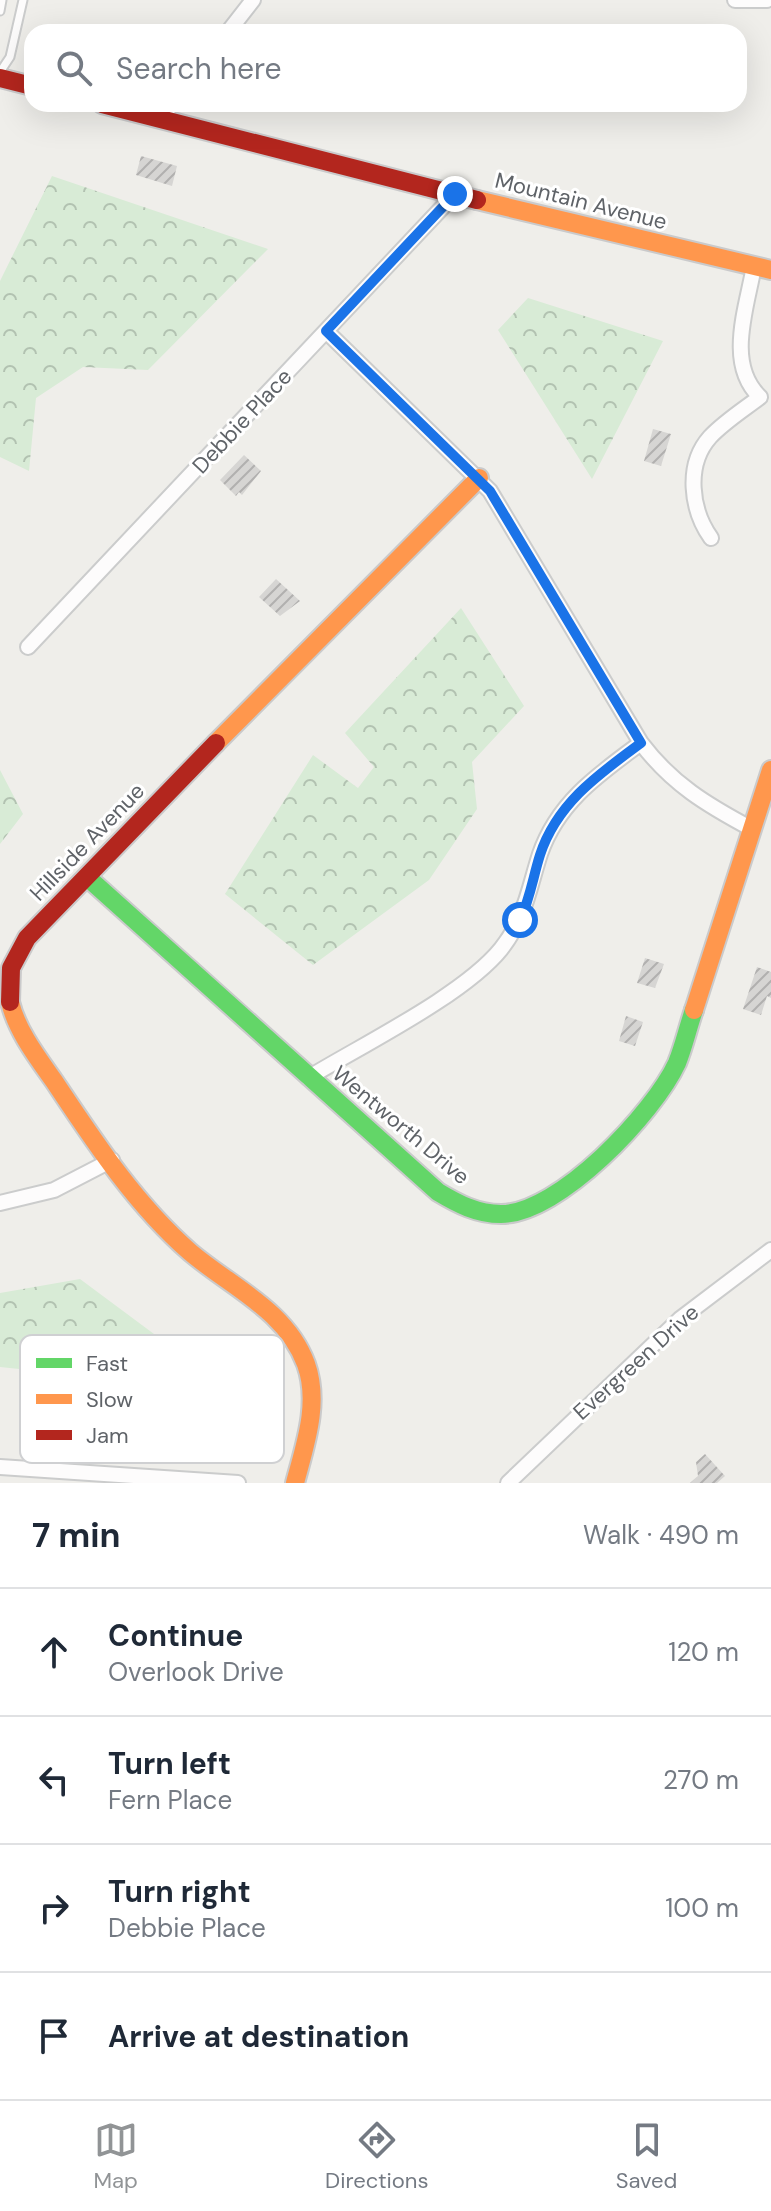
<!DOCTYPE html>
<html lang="en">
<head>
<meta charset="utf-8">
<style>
	:root { --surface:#fff; --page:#f6f6f7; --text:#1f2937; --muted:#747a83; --line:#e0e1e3; --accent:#919496 }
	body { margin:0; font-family:"DM Sans",sans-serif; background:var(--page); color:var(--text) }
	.stop { position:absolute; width:24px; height:24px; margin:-18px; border:6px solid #1a73e8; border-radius:50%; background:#fff }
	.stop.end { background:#1a73e8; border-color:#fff; box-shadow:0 2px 8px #0008 }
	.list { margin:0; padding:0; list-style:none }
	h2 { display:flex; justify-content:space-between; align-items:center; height:104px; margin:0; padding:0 32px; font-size:34px }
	h2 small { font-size:26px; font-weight:400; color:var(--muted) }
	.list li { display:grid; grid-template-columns:52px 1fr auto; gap:24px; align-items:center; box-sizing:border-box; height:128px; padding:0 32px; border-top:2px solid var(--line) }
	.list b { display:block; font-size:30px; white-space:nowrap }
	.list p { margin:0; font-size:26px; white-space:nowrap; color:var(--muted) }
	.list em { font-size:26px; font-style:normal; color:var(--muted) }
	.icon { flex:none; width:44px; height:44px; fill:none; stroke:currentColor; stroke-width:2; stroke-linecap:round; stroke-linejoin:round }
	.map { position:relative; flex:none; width:771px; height:1483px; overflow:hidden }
	.search { position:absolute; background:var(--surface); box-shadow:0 8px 32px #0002; left:24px; right:24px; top:24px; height:88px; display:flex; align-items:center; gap:20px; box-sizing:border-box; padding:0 28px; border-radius:24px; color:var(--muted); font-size:30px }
	.sheet { height:616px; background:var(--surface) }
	nav { display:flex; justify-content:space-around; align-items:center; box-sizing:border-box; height:112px; border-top:2px solid var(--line); background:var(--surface); font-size:22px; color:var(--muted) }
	nav a { display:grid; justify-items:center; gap:4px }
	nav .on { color:var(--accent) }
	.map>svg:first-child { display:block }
	.forest { fill:url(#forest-crowns) }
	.building { fill:url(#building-hatch) }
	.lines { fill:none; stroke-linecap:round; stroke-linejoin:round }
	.lane-casing { stroke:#cbcccc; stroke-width:11 }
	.street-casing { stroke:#cbcccc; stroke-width:18 }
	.fast-casing { stroke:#cacacb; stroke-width:22 }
	.slow-casing { stroke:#cacacb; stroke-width:22 }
	.jam-casing { stroke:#cacacb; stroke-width:22 }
	.lane { stroke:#fdfcfc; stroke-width:7 }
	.street { stroke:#fdfcfc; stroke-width:14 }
	.fast { stroke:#63d668; stroke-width:18 }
	.slow { stroke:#ff974d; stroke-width:18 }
	.jam { stroke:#b3261e; stroke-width:18 }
	.route { stroke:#1a73e8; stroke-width:10 }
	.labels { text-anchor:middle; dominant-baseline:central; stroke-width:6; stroke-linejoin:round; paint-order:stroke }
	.street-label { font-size:22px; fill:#5f6368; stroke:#fff }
	.key { fill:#fff; stroke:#cfd0d2; stroke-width:2 }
	.key-label { font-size:22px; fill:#5f6368 }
</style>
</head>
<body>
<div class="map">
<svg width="771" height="1483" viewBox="0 0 771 1483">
	<defs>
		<pattern id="forest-crowns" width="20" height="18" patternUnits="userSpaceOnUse" patternTransform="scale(2)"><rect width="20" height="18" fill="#d8ebd6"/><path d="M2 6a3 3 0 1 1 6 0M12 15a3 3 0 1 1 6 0" fill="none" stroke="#b2c2b1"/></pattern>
		<pattern id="building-hatch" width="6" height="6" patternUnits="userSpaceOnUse" patternTransform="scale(2)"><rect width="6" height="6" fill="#d6d5d3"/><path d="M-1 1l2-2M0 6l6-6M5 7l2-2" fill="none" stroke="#b1b0af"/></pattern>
	</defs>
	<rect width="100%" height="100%" fill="#efeeea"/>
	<path class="forest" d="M52,176l216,73 -120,121 -65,-3 -47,31 -7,73 -29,-14v-176z
		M528,298l135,43 -71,138 -94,-149z
		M461,608l63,98 -52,56 5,47 -48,71 -116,85 -88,-71 88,-139 45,33 16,-21 -29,-34z
		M0,770l23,44 -23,30z
		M80,1279l109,81 -6,26 -183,-19v-74z"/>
	<path class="building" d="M141,156l36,10 -5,20 -36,-11z
		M653,429l18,5 -10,32 -17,-5z
		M244,455l17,16 -19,24 -3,-3 -3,4 -16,-16z
		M276,579l24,22 -20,15 -21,-19z
		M645,958l19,6 -9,24 -18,-5z
		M757,967l14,5v26l-4,-2 -6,19 -18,-6z
		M626,1016l17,6 -8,24 -16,-5z
		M705,1454l20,22 -8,7h-27l8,-7 -2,-14z"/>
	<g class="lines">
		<g class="lane-casing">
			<path id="lane" d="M0,11l2,-11
				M0,72l10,-15 13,-57"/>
		</g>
		<g class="street-casing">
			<path id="street" d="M735,0h32
				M228,32l25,-32
				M161,119l11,-15
				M326,331l164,160 151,252c31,41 66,62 111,86
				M711,538c-20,-28 -26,-73 -1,-101 14,-15 33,-27 50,-40 -35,-33 -13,-90 -6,-131
				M28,647l427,-453
				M308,1078c54,-33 156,-83 193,-129 24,-30 28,-61 39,-95 18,-52 59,-80 101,-111
				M0,1203l54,-13 58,-30
				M0,1467l238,16
				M508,1483l172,-164 91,-69"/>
		</g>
		<g class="fast-casing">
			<path id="fast" d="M87,877l351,315c20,12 39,22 63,22 58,0 153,-101 176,-151 7,-17 11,-36 17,-53"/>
		</g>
		<g class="slow-casing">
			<path id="slow" d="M477,200l294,70
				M216,743l263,-265
				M10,1002c7,29 27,55 44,79 40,60 81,123 136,171 41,35 96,58 116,112 14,39 -1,81 -11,119
				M694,1010l77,-240"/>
		</g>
		<g class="jam-casing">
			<path id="jam" d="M0,78l32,8
				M102,104l375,96
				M10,1002l1,-34 16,-30 189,-195"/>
		</g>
		<use href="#lane" class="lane"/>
		<use href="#street" class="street"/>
		<use href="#fast" class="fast"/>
		<use href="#slow" class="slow"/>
		<use href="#jam" class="jam"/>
	</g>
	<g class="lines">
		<path class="route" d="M455,194l-129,137 164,160 151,252c-42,31 -84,60 -101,112 -7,22 -10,44 -20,65"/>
	</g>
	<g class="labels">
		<g class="street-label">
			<text transform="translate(581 201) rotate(14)">Mountain Avenue</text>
			<text transform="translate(242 421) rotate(-47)">Debbie Place</text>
			<text transform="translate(87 842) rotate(-46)">Hillside Avenue</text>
			<text transform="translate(401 1125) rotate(40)">Wentworth Drive</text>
			<text transform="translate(636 1362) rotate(-42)">Evergreen Drive</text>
		</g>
	</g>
	<rect x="20" y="1335" width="264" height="128" rx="12" class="key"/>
	<rect x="36" y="1358" width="36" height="10" fill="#63d668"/>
	<rect x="36" y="1394" width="36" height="10" fill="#ff974d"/>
	<rect x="36" y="1430" width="36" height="10" fill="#b3261e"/>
	<g class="key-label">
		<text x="86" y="1371">Fast</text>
		<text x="86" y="1407">Slow</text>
		<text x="86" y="1443">Jam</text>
	</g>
</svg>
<div class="stop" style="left:520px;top:920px"></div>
<div class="stop end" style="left:455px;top:194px"></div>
<div class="search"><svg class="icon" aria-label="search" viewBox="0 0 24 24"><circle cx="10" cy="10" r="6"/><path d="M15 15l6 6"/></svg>Search here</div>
</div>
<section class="sheet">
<h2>7 min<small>Walk · 490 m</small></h2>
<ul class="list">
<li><svg class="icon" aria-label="ahead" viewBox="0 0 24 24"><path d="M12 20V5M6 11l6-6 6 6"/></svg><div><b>Continue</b><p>Overlook Drive</p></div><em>120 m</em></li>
<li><svg class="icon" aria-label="left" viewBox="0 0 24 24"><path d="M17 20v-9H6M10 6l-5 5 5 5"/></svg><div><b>Turn left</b><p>Fern Place</p></div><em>270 m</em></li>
<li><svg class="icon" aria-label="right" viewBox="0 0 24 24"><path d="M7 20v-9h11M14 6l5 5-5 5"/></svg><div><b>Turn right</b><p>Debbie Place</p></div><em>100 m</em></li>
<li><svg class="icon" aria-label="arrive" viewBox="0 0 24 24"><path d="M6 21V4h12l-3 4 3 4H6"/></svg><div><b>Arrive at destination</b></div></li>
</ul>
</section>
<nav>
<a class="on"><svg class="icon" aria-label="map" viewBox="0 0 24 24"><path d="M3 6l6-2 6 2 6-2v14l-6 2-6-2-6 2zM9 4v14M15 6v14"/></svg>Map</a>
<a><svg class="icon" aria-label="directions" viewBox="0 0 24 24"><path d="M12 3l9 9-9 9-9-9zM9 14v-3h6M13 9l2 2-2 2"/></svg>Directions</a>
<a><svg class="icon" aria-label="saved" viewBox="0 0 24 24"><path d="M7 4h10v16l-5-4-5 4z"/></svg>Saved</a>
</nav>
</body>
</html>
